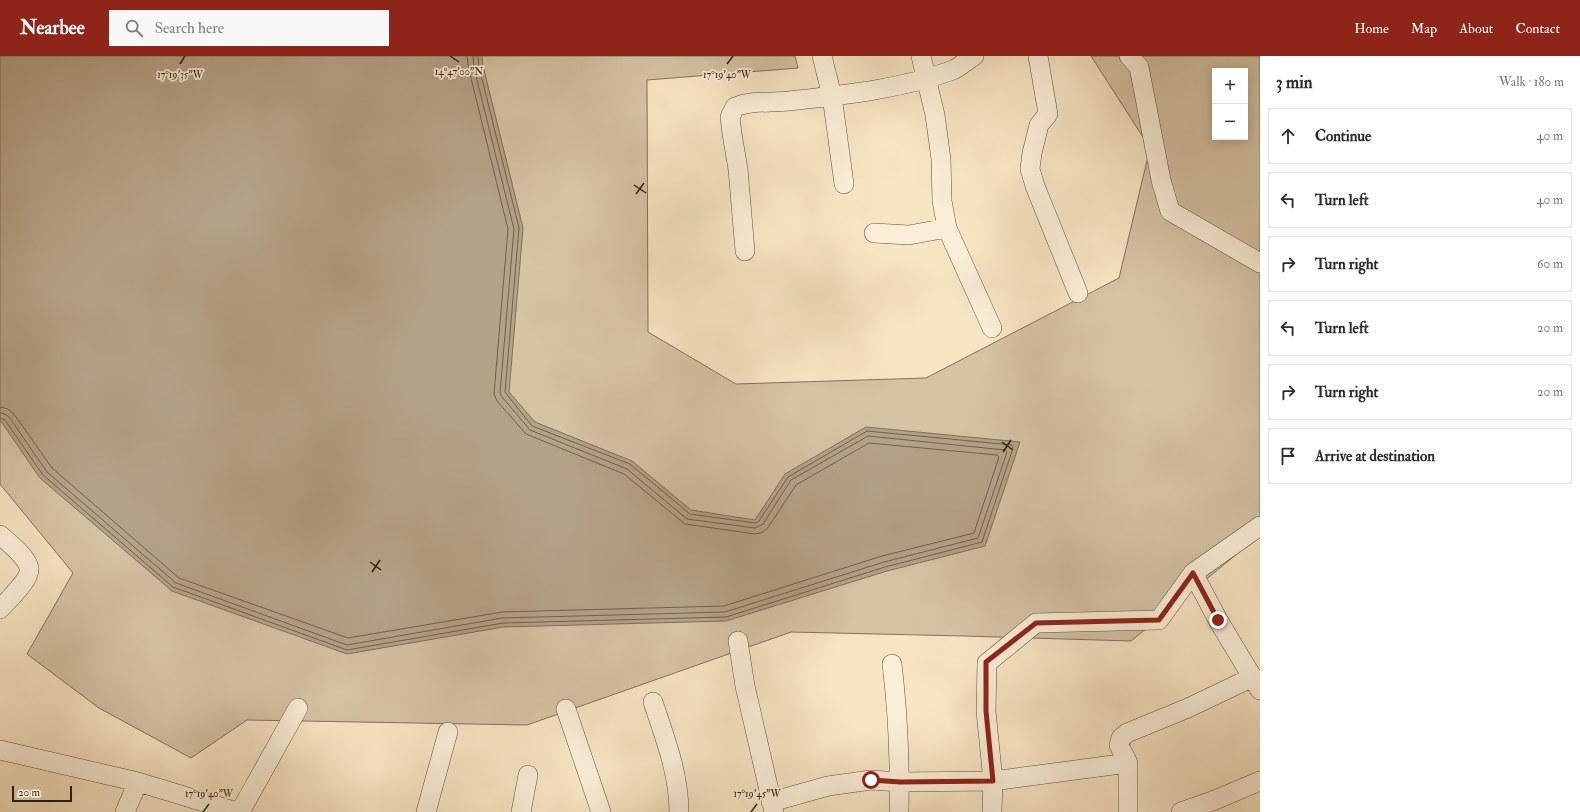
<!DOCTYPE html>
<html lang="en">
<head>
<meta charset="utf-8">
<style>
	:root { --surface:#fff; --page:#f7f7f7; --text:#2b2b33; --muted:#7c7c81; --line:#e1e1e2; --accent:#8f2418 }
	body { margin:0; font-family:"IM FELL Double Pica",serif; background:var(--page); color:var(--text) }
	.controls { position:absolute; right:12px; top:12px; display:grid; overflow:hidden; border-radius:0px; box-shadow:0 2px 10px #0003 }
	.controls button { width:36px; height:36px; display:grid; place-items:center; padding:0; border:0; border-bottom:1px solid var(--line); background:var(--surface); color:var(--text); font:20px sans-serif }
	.scale { position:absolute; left:12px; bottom:10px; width:60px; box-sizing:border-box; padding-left:4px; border:2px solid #311f12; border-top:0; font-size:11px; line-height:14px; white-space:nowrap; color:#311f12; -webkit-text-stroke:3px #faeed7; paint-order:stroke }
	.stop { position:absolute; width:12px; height:12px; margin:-9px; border:3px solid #8f2418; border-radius:50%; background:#fff }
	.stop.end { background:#8f2418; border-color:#fff; box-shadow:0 1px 4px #0008 }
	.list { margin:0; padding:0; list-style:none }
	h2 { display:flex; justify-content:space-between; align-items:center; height:52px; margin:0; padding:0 16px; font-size:17px }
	h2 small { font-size:13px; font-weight:400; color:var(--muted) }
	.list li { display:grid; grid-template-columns:26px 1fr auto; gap:12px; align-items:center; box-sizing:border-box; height:56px; margin:0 8px 8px; padding:0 8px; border:1px solid var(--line); border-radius:0px }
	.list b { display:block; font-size:15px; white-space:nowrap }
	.list em { font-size:13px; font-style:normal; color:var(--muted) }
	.icon { flex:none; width:22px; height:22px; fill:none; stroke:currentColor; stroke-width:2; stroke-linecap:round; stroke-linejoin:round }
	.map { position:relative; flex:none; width:1260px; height:756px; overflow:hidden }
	header { display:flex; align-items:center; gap:24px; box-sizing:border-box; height:56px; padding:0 20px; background:var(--accent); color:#fff }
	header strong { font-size:19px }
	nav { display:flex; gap:22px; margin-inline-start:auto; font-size:14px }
	.search { width:280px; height:36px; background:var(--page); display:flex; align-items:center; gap:10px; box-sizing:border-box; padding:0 14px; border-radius:0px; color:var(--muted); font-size:15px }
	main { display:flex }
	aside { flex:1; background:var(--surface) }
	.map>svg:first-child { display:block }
	.green { fill:#d5c3a4; stroke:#83715b; fill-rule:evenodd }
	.water { fill:#b4a286; stroke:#806e58 }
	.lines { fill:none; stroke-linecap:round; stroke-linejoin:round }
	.shore { stroke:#72604c; stroke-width:1 }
	.street-casing { stroke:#62503e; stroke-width:20 }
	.street { stroke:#faeed7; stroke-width:19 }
	.route { stroke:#8f2418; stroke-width:5 }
	.ticks { fill:none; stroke:#311f12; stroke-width:1.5 }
	.ticks-label { font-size:10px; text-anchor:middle; fill:#311f12; stroke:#faeed7; stroke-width:3.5; stroke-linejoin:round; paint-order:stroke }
</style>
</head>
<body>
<header>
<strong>Nearbee</strong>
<div class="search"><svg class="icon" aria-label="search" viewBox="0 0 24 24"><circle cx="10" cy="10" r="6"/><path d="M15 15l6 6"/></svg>Search here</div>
<nav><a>Home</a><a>Map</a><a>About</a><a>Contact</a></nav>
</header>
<main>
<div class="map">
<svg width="1260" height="756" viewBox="0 0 1260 756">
	<rect width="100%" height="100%" fill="#f7e5c2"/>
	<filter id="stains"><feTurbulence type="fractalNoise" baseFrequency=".005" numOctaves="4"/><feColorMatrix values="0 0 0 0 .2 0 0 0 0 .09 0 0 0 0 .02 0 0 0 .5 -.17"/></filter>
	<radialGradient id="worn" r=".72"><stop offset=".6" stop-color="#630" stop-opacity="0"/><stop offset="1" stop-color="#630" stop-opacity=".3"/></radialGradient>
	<path class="green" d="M0,0h795l3,12 -151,12 1,252 88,52 190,-6 193,-100 31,-130 -59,-92h169v479l-129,106 -167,-5 -173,-4 -264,93 -280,-5 -56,38 -92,-50 -72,-54 46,-81 -73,-89zM1215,15h30v66h-30z"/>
	<path class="water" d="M0,0h482l1,10 40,162 -14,164 26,30 97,39 59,49 64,10 30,-46 81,-47 154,15 -35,104 -98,25 -161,50 -223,6 -156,27 -175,-63 -132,-113 -40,-58z"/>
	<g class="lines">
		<path class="shore" d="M0,351l8,2 6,5 38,54 127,110 169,60 154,-26 222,-6 158,-50 92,-23 25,-76 -2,-2 -128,-12 -73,42 -29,44 -6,4 -6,1 -70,-10 -61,-50 -98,-40 -29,-33 -3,-7 14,-165 -39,-159 -2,-14
			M0,357l5,1 4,3 38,55 129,111 171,62 155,-27 223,-6 159,-50 94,-24 29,-86 -2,-2 -137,-14 -77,44 -28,44 -8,4 -68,-9 -60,-50 -97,-39 -28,-33 -2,-4 14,-164 -40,-161 -1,-12
			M0,362l5,2 38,55 130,112 174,63 156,-27 223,-6 159,-50 97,-25 31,-94 -1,-3 -145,-14 -79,46 -29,44 -4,2 -65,-9 -60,-50 -98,-38 -27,-34 14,-164 -40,-161 -1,-11"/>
		<g class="street-casing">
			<path id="street" d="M822,0l10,40 12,88
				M921,0l14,59 6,44 1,42 5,27 45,100
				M1038,0l10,58 -9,11 -7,28 -2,16 5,17 43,107
				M1129,0l10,11 22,113 9,31 90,52
				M874,177l35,2 38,-7
				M745,195l-7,-82 -6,-35 -2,-17 5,-10c17,-7 36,-4 54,-6 54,-6 113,-12 164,-31 7,-3 14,-10 21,-14
				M0,479c8,7 27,22 29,33 2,11 -22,33 -29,41
				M1193,517l25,47 42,70
				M738,585l7,45 29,126
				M892,608c6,49 8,99 7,148
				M653,646c12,36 26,72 26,110
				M566,653l35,103
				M0,694l138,32 99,30
				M771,746l57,-16 43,-6 29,2 93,-1 135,-18
				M125,756l13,-30
				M240,756l58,-104
				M426,756l22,-80
				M521,756l7,-37
				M992,756l1,-31 -7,-70 1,-48 49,-40 123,-3 34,-47 67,-47
				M1128,756v-49l-9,-18 2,-7 6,-5 61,-25 65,-31
				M1181,756l34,-12 45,-19"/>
		</g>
		<use href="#street" class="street"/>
	</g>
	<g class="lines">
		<path class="route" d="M871,724l29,2 93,-1 -7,-70v-49l50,-39 123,-3 34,-47 25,47"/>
	</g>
	<path class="ticks" d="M450,0l9,6M180,8l5,-8M727,8l6,-8M634,129l12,8M636,138l8,-11M1002,386l11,8M1003,396l8,-12M370,506l11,8M372,516l8,-12M203,756l6,-8M751,756l6,-8"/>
	<g class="ticks-label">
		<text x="459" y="19">14°47'00"N</text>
		<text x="180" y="22">17°19'35"W</text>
		<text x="727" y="22">17°19'40"W</text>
		<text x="209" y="741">17°19'40"W</text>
		<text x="757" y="741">17°19'45"W</text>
	</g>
	<rect width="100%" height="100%" filter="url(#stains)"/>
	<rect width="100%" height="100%" fill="url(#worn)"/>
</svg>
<div class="controls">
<button>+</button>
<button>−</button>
</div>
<div class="scale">20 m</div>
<div class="stop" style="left:871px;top:724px"></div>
<div class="stop end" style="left:1218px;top:564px"></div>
</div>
<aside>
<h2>3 min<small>Walk · 180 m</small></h2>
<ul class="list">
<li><svg class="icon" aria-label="ahead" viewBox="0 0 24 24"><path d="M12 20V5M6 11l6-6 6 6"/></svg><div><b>Continue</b></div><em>40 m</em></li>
<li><svg class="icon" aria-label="left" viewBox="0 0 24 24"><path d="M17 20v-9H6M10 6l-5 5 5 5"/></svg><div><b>Turn left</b></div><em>40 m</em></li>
<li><svg class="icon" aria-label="right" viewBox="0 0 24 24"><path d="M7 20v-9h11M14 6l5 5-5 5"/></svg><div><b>Turn right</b></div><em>60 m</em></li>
<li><svg class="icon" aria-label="left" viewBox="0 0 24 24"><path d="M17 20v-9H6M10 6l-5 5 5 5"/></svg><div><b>Turn left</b></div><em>20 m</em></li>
<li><svg class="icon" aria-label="right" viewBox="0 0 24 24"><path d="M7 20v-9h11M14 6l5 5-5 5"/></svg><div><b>Turn right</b></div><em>20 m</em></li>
<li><svg class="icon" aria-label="arrive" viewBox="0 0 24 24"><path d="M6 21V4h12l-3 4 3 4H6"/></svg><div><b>Arrive at destination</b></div></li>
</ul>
</aside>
</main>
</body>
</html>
